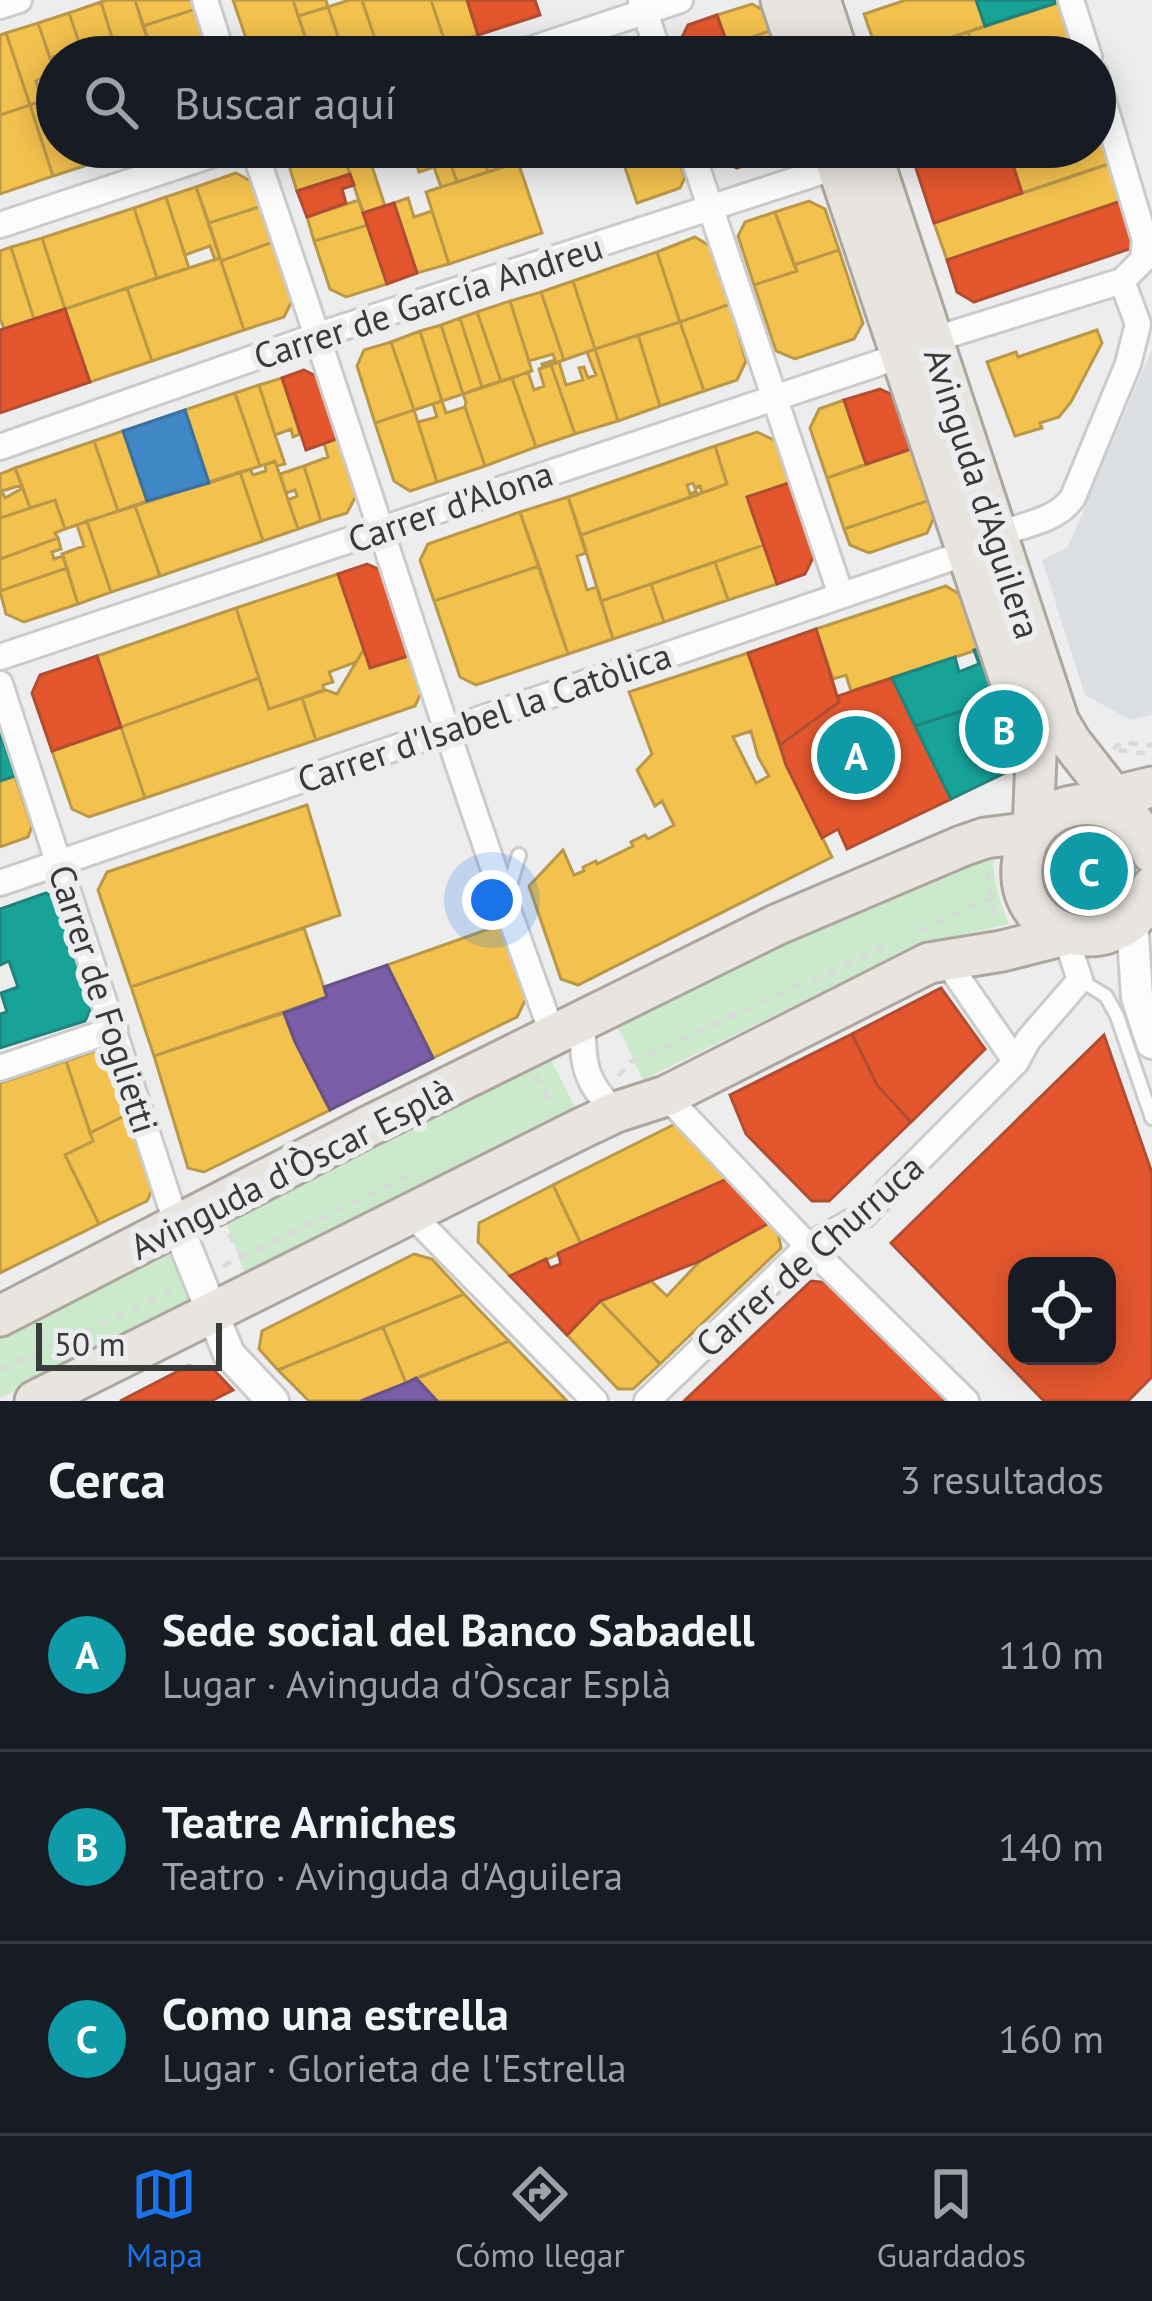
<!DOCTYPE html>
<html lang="es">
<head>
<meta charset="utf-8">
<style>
	:root { --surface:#171b24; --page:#242831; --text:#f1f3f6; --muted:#9ea1a6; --line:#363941; --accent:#1a73e8 }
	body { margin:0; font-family:"PT Sans",sans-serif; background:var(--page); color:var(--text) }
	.controls { position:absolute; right:36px; bottom:36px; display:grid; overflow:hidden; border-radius:24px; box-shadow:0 6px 30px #0003 }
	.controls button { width:108px; height:108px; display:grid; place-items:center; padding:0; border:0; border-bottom:3px solid var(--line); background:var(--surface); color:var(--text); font:60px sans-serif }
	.scale { position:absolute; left:36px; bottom:30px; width:186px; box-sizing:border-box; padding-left:12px; border:6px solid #393a3a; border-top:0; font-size:33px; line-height:42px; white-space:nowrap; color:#393a3a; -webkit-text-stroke:9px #ecedef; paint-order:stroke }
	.you { position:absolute; left:492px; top:900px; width:42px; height:42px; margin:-30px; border:9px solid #fff; border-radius:50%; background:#1a73e8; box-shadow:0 0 0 18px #1a73e833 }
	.badge { display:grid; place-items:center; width:78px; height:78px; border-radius:50%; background:var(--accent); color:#fff; font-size:39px; font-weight:700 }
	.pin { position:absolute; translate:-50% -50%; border:6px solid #fff; box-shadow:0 3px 12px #0006 }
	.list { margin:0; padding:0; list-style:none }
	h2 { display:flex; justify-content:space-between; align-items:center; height:156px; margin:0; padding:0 48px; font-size:51px }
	h2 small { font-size:39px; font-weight:400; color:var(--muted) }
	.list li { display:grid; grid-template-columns:78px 1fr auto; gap:36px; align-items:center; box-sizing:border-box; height:192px; padding:0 48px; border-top:3px solid var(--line) }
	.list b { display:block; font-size:45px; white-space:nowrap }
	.list p { margin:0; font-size:39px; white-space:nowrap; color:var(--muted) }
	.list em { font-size:39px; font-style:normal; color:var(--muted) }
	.icon { flex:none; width:66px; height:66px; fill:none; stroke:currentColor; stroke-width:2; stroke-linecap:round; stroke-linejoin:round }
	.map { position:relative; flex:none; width:1152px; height:1401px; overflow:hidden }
	.search { position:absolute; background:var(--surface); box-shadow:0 6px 30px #0003; left:36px; right:36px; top:36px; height:132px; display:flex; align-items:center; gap:30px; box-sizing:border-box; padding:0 42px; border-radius:66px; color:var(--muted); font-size:45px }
	.sheet { height:732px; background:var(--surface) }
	nav { display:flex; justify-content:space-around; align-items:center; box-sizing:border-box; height:168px; border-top:3px solid var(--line); background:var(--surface); font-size:33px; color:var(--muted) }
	nav a { display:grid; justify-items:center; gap:6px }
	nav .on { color:var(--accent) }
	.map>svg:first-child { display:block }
	.built { fill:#dbdee2 }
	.green { fill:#cbeacc }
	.water { fill:#6fcacf }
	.homes { fill:#f2c14e; stroke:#ba9848; stroke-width:3; fill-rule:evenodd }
	.shops { fill:#e4572e; stroke:#b14e32; stroke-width:3; fill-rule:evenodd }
	.offices { fill:#7b5ea7; stroke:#675386; stroke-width:3 }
	.schools { fill:#3f88c5; stroke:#3d719b; stroke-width:3 }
	.public { fill:#17a398; stroke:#21847c; stroke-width:3 }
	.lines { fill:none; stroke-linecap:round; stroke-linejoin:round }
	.service-casing { stroke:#cbcbcc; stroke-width:18 }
	.minor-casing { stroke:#cbcbcc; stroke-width:30 }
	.tertiary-casing { stroke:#cbcbcc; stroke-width:36 }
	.primary-casing { stroke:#ada69e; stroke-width:45 }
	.path { stroke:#d8d9d9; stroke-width:4.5; stroke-dasharray:9 9; stroke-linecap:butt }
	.service { stroke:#fcfcfc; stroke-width:12 }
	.minor { stroke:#fcfcfc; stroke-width:24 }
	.tertiary { stroke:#fcfcfc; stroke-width:30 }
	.primary { stroke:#e8e4df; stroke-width:39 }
	.labels { text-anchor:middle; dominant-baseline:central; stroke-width:12; stroke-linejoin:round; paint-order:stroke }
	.street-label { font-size:36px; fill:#393a3a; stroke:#ecedef }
</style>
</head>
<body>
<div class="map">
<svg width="1152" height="1401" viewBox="0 0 1152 1401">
	<rect width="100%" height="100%" fill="#ededee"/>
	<path class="built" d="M1152,349v366l-21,5 -46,-25 -43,-135 26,-13z"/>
	<path class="green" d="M971,848l22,1c-1,27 5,49 16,75l-92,21 -274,135 -28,-59z
		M549,1056l29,57 -333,161 -20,-55z
		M173,1242l21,63 -194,93v-69z"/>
	<path class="water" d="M1044 872a46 46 0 1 1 92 0a46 46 0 1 1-92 0Z"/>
	<path class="homes" d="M107,0h28l19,57h-36l-17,-55z
		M135,0h58l3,9 -53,17z
		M233,0h60l13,39 -54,17z
		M293,0h33l2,7 -30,9z
		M349,0h13l19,57h-36l-17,-50z
		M362,0h69l15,45 -35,12h-30z
		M431,0h36l11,35 -32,10z
		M906,0h70l9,26 -91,31h-15l-15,-43z
		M1067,0l19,57h-109l-9,-25z
		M101,2l17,55h-34l-15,-44z
		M752,4l13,7 7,19 -44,16 -11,-31z
		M328,7l17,50h-33l-14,-41z
		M196,9l12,37 -31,11h-23l-11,-31z
		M69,13l15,44h-19l-1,-4 -14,5 -12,-35z
		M38,23l19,55v18l-8,3 -7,-21 -6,3 6,20 -12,4 -24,-72z
		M772,30l8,27h-48l-4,-11z
		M968,32l9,25h-83z
		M6,33l24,72 -30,10v-80z
		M306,39l6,18 -60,-1z
		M1095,85l25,75 -98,33 -15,-46h88z
		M57,96v51h58l3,8 -65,21 -23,-71z
		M30,105l23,71 -53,18v-79z
		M318,147h23l9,27 -53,17 -7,-22 7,-15z
		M341,147h13l1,5 11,-4 19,58 -22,7z
		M411,147h34l12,35 -16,5 -7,-20 -15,5z
		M445,147h35l8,25 -31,10z
		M480,147h69l1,5 -62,20z
		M618,147h57l10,30 -5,11 -43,15z
		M1118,161l12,37 -183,62 -13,-37z
		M518,162l24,71 -93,31 -23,-72z
		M236,173l18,10 8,23 -53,17 -13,-36z
		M196,187l24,71 -5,2 -5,-14 -25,9 -19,-58z
		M166,197l23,71 -32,10 -23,-70z
		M408,198l6,19 18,-6 17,53 -32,9 -23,-70z
		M359,200l9,25 -54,16 -7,-24z
		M809,201l16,8 14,41 -45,15 -19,-53z
		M262,206l11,36 -52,19 -12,-38z
		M134,208l23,70 -92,31 -23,-71z
		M775,212l22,59 -43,14 -16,-49 7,-14z
		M368,225l19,59 -41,13 -16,-8 -16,-48z
		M695,237l15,9 20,58 -50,18 -23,-70z
		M42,238l23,71 -31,10 -23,-72z
		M273,242l20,57 -9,18 -40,13 -23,-69z
		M11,247l23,72 -30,10 -4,-11v-67z
		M839,250l24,73 -9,16 -59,20 -19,-8 -22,-66 43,-14 -3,-6z
		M657,252l23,70 -85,27 -22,-68z
		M220,258l24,72 -92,31 -25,-73z
		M573,281l22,68 -31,11 -23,-68z
		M127,288l25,73 -62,21 -25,-73z
		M541,292l23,68 -21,7 -1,-3 13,-4 -2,-6 -24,7 -19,-60z
		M510,301l22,70 -31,10 -24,-69z
		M730,304l16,57 -9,19 -33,11 -24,-69z
		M477,312l24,69 -19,6 -22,-69z
		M460,318l22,69 -19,7 -22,-69z
		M680,322l24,69 -44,15 -22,-71z
		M441,325l22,69 -21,7 -22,-70z
		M1097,330l5,13 -31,59 -12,15 -19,6 2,5 -27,8 -28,-74 29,-10 2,5z
		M420,331l22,70 -28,9 -23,-68z
		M638,335l22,71 -42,15 -23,-72z
		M391,342l23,68 -39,13 -18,-57 7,-16z
		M595,349l23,72 -43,13 -24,-69 8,-3 7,23 17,-5 -4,-12 5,-1 4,11 8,-3 -9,-23z
		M551,365l24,69 -39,13 -24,-69 16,-6 6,18 10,-4 -5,-17z
		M282,378l18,56 -7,3 -2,-8 -16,6 -16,-50z
		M512,378l24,69 -51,19 -20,-59 1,-5 -3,-8z
		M259,385l16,50 10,29 -8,2 -2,-5 -15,5 -25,-73z
		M235,393l25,73 -51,17 -24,-73z
		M844,400l22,64 -39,14 -17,-50 9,-19z
		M442,401l4,12 19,-6 20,59 -48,16 -19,-60 19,-5 -4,-13z
		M414,410l23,72 -27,9 -16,-10 -19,-58z
		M123,431l24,70 -29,10 -24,-70z
		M757,432l19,9 13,42 -42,14 17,48 -163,56 -20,-66 146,-51 -12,-38z
		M339,438l19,54 -11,21 -26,8 -17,-55 24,-9 -4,-14z
		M94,441l24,70 -53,18 -10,-29 -25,8 -15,-40z
		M715,446l12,38 -25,9 -2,-7 -5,2 -2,-5 -6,2 3,9 6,-3 2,4 -117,40 -13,-38z
		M914,448l16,52 -86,29 -17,-51z
		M275,461l23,68 -35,12 -23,-69 10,-3 3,6 13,-4 -1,-6z
		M304,466l17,55 -23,8 -10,-29 9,-4 -2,-6 -9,3 -6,-19z
		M15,468l7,17 -20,6 3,7 18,-10 7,20 -30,10v-44z
		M240,472l23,69 -103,35 -25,-70z
		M568,497l18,56 -9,3 10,34 10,-3 16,52 -45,15 -48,-142z
		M55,500l10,29 -10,4 3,5 -58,21v-41z
		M930,500l5,15 -8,18 -58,20 -19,-8 -6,-16z
		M135,506l25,70 -49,16 -24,-71z
		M520,512l19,54 -105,35 -14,-41 8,-16z
		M87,521l24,71 -33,12 -16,-50 22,-8 -7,-21z
		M58,538l3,11 -9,3 2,7 9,-3 4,12 -67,23v-32z
		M764,545l13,39 -49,16 -13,-38z
		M715,562l13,38 -64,22 -13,-38z
		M539,566l29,88 -92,31 -16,-8 -26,-76z
		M67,568l11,36 -54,18 -18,-8 -6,-23z
		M338,574l26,75 -8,13 -27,10 4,10 -10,3 1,5 -55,19 -33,-101z
		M651,584l13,38 -51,17 -12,-38z
		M946,586l15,9 19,54 -129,42 -5,-16 -13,4 -17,-50z
		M236,608l23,70 -138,49 -24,-71z
		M364,649l6,19 41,-13 12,34 -8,17 -99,34 -14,-42 24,-8 11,4z
		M748,653l38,112 46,92 -254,128 -17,-6 -32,-93 34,-36 11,25 10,-4 -1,-4 13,-6 1,3 36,-18 -2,-4 14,-7 3,4 26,-14 -12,-24 -7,5 -18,-36 15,-16 -23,-62zM751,731l7,26 11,19 -13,7 -23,-46z
		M259,678l10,31 33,-11 14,42 -171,58 -24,-71z
		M121,727l24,71 -56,19 -17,-8 -20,-58z
		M15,776l17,50 -4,11 -28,10v-66z
		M307,805l33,110 -209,72 -33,-97 9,-18z
		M500,925l26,74 -9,18 -84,41 -46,-93z
		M304,928l23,69 -173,59 -23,-69z
		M284,1013l11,29 35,68 -126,62 -16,-4 -34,-112z
		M98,1050l16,8 18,54 -42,21 -24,-72z
		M66,1061l27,80 -28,14 34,69 -99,49v-190z
		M132,1112l23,72 -8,17 -48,23 -34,-69 28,-14 -3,-8z
		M675,1124l52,55 -146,65 -28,-59z
		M553,1185l28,59 -71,32 -32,-34 1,-19z
		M769,1223l9,9 3,16 -121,116 -60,-63 51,-20 16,15 33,-35z
		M414,1254l18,5 32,35 -186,76 -19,-21 3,-18z
		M464,1294l45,47 -103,42 -23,-56z
		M600,1301l60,63 -27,25h-15l-51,-54z
		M383,1327l23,56 -45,18h-52l-31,-31z
		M509,1341l58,60h-130l-21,-23z"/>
	<path class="shops" d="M467,0h68l5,15 -62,20z
		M717,15l15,42h-46l-6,-16 8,-16z
		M715,147h78l-56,21 -18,-9z
		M909,147h98l15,46 -88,30z
		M350,174l4,11 -12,4 4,14 -39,14 -10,-26z
		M1130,198l5,49 -161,55 -17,-10 -10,-32z
		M394,203l23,70 -30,11 -24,-71z
		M65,309l25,73 -90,31v-83z
		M304,370l16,8 19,60 -33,12 -24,-72z
		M880,389l17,8 17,51 -48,16 -22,-64z
		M789,483l25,73 -9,18 -28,10 -30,-87z
		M367,564l18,8 26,83 -41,13 -32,-94z
		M816,629l23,73 -59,43 -32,-92z
		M97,656l24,71 -69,24 -20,-58 8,-18z
		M892,678l59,121 -104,50 -9,-20 -16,9 -36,-73 -6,-20 59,-43 -1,-6z
		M941,988l44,61 -74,73 -34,-37 -25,-51z
		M852,1034l25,51 34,37 -82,79h-17l-66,-67 -16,-39z
		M1104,1035l48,138v204l-24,24h-84l-153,-158zM1017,1266h90v90h-90z
		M727,1179l42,44 -69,38 -100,40 -33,34 -57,-59 36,-17 4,9 11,-4 -3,-11z
		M811,1281l18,2 118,118h-263z
		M188,1366l24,2 21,22 -22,11h-91z"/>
	<path class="offices" d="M387,965l46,93 -103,52 -35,-68 -11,-29 43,-16 -3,-10z
		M416,1378l21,23h-76l45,-18z"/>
	<path class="schools" d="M185,410l24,73 -62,18 -24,-70z"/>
	<path class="public" d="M976,0h89l-80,26z
		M980,649l17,51 -82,26 -23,-48 63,-21 4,15 20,-8 -5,-14z
		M997,700l22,66 -68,33 -36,-73z
		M0,730l15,46 -15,5z
		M46,893l15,9 33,100 -9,19 -85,27v-34l7,-2 -6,-19 17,-6 -9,-26 -9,4v-56z"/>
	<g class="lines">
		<g class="service-casing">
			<path id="service" d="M507,894l12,-39
				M1080,980l26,16 11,20 35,102"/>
		</g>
		<g class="minor-casing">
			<path id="minor" d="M205,0l18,57
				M641,0l19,57
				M1071,0l18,57
				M0,6l19,-6
				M508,57l172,-57
				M253,147c103,295 192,595 300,888
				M690,147l151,448
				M0,225l235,-78
				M932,340l190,-59 21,-21 2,-20 -50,-166
				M0,447l325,-114 483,-157 29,-10 4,-7
				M997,534c24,-8 62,-14 76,-37l55,-133 10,-40 -16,-43
				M0,657l900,-301
				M0,684l177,541
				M0,883l969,-331
				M945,959l71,103
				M583,1020c-1,42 1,63 33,92
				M0,1068l115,-39
				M666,1096l142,150 158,155
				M411,1214l184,187
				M647,1401l161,-155 56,-31 152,-153 12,-22 52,-60 -15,-45"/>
		</g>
		<g class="tertiary-casing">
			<path id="tertiary" d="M1132,920l5,77 15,46
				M177,1225l52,129 44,47"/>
		</g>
		<g class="primary-casing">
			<path id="primary" d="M781,0l19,57
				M820,0l19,57
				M831,147l205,610 -3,75
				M869,147l190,575 12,20 61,78
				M1091,802l61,-15
				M1152,853c-23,-70 -125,-63 -130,13 -6,79 107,98 130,21
				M0,1316l367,-189 409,-202 186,-79 23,-8 48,-6
				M35,1401l545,-272 36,-17 50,-16 263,-133 73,-12 63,-16"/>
		</g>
		<path class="path" d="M1113,749l7,-6 32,2
			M1118,750l30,4
			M987,870l7,48
			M919,931l77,-35
			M536,1076l16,33
			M618,1076l13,-14 256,-116
			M229,1234l12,21
			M223,1266l190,-92
			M0,1369l172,-78"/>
		<use href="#service" class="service"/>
		<use href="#minor" class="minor"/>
		<use href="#tertiary" class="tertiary"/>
		<use href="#primary" class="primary"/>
	</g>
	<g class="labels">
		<g class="street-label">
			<text transform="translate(428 301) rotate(-18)">Carrer de García Andreu</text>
			<text transform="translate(983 493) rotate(72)">Avinguda d'Aguilera</text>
			<text transform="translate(450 506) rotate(-19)">Carrer d'Alona</text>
			<text transform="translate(484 717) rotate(-19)">Carrer d'Isabel la Catòlica</text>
			<text transform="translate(104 999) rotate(72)">Carrer de Foglietti</text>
			<text transform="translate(291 1168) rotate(-27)">Avinguda d'Òscar Esplà</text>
			<text transform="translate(809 1255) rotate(-41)">Carrer de Churruca</text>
		</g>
	</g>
</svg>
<div class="controls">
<button><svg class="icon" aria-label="locate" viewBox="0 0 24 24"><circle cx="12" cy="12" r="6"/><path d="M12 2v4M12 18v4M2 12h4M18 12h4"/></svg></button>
</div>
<div class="scale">50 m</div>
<div class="you"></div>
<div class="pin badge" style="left:856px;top:755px;background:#0f9aa8">A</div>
<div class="pin badge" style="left:1004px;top:729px;background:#0f9aa8">B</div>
<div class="pin badge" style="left:1089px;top:871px;background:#0f9aa8">C</div>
<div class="search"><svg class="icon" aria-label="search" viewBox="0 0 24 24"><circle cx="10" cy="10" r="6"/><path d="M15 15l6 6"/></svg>Buscar aquí</div>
</div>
<section class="sheet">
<h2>Cerca<small>3 resultados</small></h2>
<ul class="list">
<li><span class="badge" style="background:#0f9aa8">A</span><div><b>Sede social del Banco Sabadell</b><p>Lugar · Avinguda d'Òscar Esplà</p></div><em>110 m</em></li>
<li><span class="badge" style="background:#0f9aa8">B</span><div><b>Teatre Arniches</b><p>Teatro · Avinguda d'Aguilera</p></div><em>140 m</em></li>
<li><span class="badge" style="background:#0f9aa8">C</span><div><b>Como una estrella</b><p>Lugar · Glorieta de l'Estrella</p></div><em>160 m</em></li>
</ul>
</section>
<nav>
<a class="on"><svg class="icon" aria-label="map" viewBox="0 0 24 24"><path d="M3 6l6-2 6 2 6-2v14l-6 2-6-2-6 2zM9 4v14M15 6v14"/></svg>Mapa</a>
<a><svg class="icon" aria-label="directions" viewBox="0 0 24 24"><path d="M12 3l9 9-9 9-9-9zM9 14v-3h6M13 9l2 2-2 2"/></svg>Cómo llegar</a>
<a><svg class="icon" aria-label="saved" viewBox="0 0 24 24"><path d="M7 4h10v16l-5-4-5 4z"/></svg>Guardados</a>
</nav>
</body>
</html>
